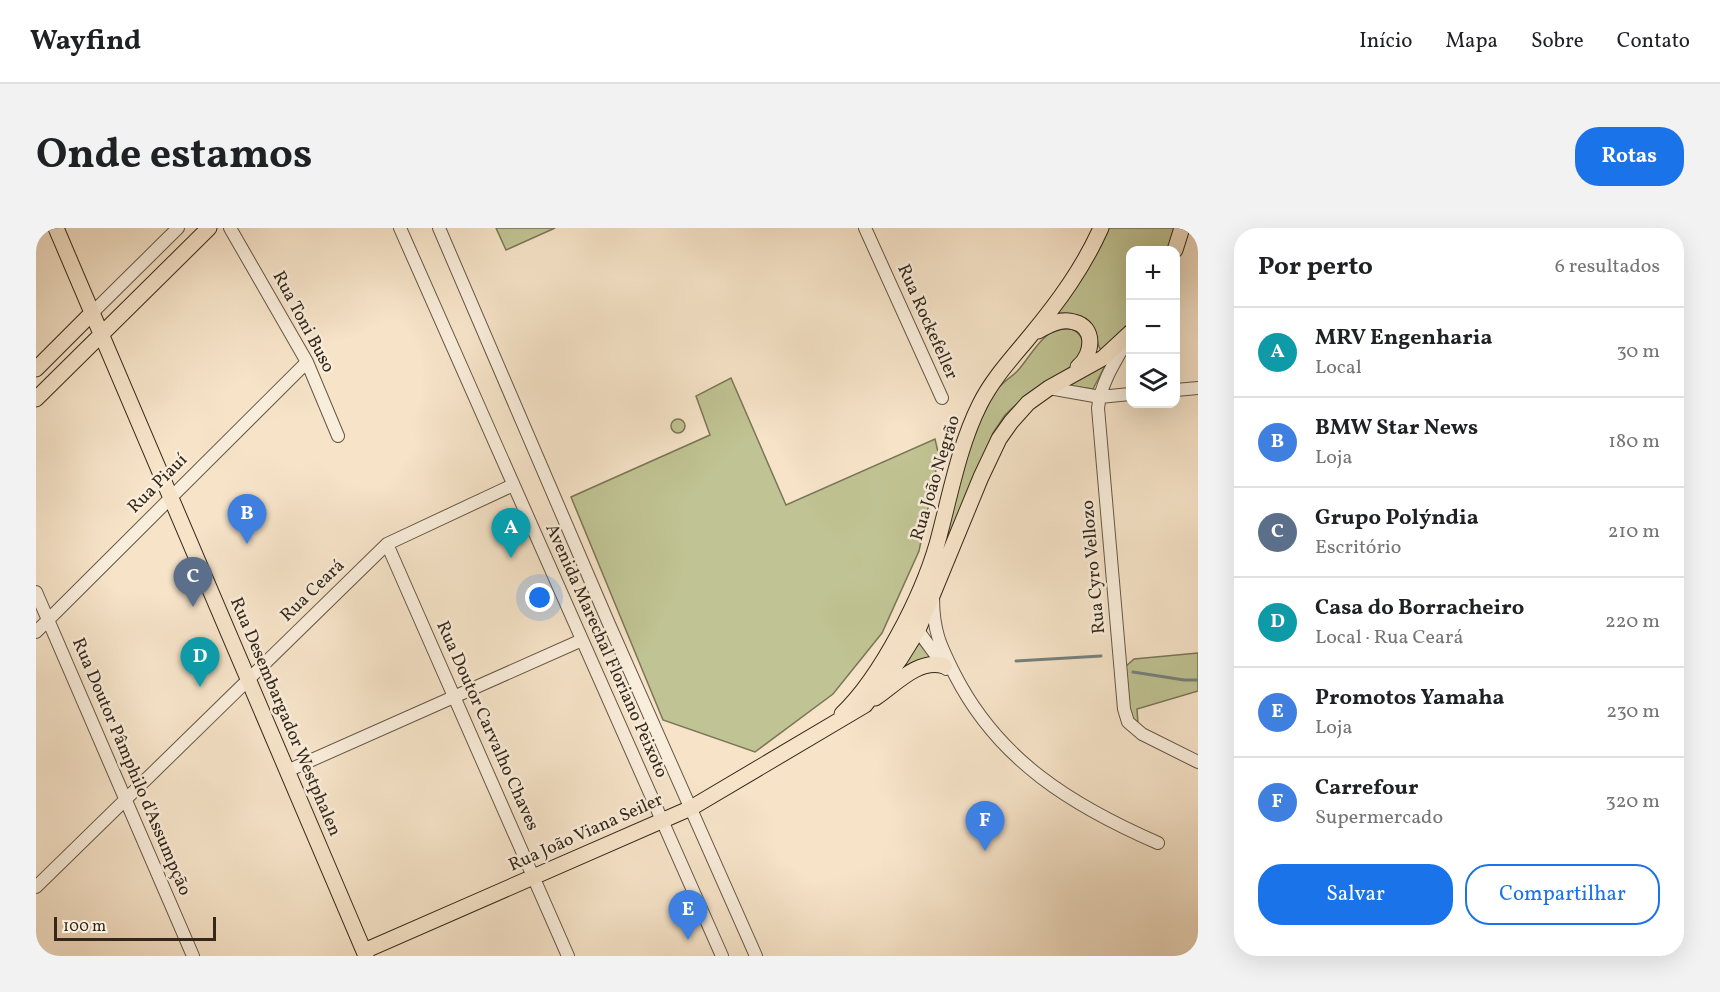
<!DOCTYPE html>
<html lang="pt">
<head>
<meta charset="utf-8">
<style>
	:root { --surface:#fff; --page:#f2f2f2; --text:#202124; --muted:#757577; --line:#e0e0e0; --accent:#1a73e8 }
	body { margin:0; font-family:Vollkorn,serif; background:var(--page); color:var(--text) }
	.controls { position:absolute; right:18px; top:18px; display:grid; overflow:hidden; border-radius:12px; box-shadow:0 6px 24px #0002 }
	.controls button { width:54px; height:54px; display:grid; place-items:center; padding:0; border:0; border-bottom:2px solid var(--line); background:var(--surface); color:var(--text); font:30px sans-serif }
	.scale { position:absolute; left:18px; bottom:15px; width:162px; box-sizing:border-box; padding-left:6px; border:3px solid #35281a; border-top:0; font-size:16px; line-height:21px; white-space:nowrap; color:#35281a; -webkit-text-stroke:4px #f9eddb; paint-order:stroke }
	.you { position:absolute; left:504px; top:370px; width:21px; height:21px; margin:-15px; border:4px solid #fff; border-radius:50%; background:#1a73e8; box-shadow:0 0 0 9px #1a73e833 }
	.badge { display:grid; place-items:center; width:39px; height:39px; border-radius:50%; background:var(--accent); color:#fff; font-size:20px; font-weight:700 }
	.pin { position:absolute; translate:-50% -50px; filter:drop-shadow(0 2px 3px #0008) }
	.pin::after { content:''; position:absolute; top:32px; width:21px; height:18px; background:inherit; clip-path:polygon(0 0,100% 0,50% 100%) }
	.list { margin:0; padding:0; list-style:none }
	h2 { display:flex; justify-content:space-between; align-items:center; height:78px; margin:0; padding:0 24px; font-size:26px }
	h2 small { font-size:20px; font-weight:400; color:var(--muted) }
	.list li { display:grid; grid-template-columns:39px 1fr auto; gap:18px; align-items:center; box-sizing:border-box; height:90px; padding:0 24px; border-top:2px solid var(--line) }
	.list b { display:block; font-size:22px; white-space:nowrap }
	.list p { margin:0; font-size:20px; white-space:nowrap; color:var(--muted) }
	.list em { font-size:20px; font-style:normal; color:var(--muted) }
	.actions { display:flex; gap:12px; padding:18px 24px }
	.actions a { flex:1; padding:14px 0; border:2px solid var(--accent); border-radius:24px; text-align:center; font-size:21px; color:var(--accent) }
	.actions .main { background:var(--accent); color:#fff }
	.icon { flex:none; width:33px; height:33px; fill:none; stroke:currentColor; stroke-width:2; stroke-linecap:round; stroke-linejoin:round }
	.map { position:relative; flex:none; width:1162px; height:728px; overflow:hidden; border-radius:24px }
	header { display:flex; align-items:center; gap:36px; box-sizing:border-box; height:84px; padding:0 30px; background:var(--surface); border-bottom:2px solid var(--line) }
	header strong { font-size:28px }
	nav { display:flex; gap:33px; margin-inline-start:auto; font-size:21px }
	.intro { display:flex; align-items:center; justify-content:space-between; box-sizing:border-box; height:144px; padding:0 36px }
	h1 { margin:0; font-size:42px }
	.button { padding:15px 27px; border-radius:24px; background:var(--accent); color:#fff; font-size:21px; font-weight:700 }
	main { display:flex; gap:36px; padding:0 36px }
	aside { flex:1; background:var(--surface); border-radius:24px; box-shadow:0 6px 24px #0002 }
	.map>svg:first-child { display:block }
	.green { fill:#c0c393; stroke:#7a7656; stroke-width:1.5 }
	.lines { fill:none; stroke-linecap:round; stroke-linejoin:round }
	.stream { stroke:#75817d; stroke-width:3 }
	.minor-casing { stroke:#655746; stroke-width:14 }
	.major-casing { stroke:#35281a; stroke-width:17 }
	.minor { stroke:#f9eddb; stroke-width:12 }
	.major { stroke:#f6e3c8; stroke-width:15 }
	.labels { text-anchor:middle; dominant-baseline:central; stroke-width:5; stroke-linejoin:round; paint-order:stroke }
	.street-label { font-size:18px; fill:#35281a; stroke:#f9eddb }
</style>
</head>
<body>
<header>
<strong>Wayfind</strong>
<nav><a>Início</a><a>Mapa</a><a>Sobre</a><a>Contato</a></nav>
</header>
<div class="intro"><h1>Onde estamos</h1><a class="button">Rotas</a></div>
<main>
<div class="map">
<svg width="1162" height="728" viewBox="0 0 1162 728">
	<rect width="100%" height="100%" fill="#f6e3c8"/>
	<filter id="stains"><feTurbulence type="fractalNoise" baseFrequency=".00333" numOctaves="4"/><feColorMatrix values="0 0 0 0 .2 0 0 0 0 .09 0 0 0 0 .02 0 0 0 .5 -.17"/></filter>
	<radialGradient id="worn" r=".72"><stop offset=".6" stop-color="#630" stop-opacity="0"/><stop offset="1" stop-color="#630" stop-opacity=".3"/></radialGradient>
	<path class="green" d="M460,0h59l-49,22z
		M1072,0h67l-7,22h-38v71l-23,27 -5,3c-6,-5 -3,-11 -7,-17 -8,-14 -22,-21 -37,-21z
		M1022,99c12,1 18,1 25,13l-4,21 -58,39 -16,15 -12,18 -10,28 -40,92c14,-55 22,-115 54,-163 6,-9 17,-14 23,-22 12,-15 21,-31 38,-41z
		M1070,136l-13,25 -22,-3 -1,-2z
		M695,150l55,127 149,-66 4,17 -20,95 -37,82 -49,61 -78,58 -92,-32 -92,-223 139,-62 -14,-39z
		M635 198a7 7 0 1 1 14 0a7 7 0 1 1-14 0Z
		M883,415l11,14 -44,27z
		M1162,425v38l-61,18 1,15 -9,-10 -4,-47 9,-8z"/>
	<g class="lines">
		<path class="stream" d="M980,433l85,-5
			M1097,444l51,8h14"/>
		<g class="minor-casing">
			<path id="minor" d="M194,0l77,134 31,74
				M364,0l322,728
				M403,0l170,396 147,332
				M829,0l77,170
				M56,85l86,-85
				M1092,111c-12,21 -27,43 -30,69l26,301 4,13 14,12 56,28
				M1013,160l51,9 30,-3
				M1140,162l22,-2
				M351,316l181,412
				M0,364l157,364
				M897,369c0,34 7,48 22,78 44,86 118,131 203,168
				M878,397l32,44
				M0,404l271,-270
				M251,543l295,-131
				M0,659l351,-343 126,-59"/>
		</g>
		<g class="major-casing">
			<path id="major" d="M20,0l310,728
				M1139,22l7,-22
				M1002,103c10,-6 23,-13 36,-9 22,5 19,32 4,45
				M0,141l56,-56
				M0,171l173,-171
				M839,470c20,-13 43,-40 69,-32
				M806,486c39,-37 80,-118 95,-170 13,-47 21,-96 43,-140 13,-26 33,-47 51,-69 28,-34 52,-67 70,-107
				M328,723l327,-143 174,-103 35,-46 18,-29 63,-153 18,-38 12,-17 17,-19 21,-15 54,-30 27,-25"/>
		</g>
		<use href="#minor" class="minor"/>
		<use href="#major" class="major"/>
	</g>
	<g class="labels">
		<g class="street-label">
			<text transform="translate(267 94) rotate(62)">Rua Toni Buso</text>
			<text transform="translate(891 94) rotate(66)">Rua Rockefeller</text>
			<text transform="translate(900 250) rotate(-73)">Rua João Negrão</text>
			<text transform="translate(122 256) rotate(-45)">Rua Piauí</text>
			<text transform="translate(1058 339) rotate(-95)">Rua Cyro Vellozo</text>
			<text transform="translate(277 363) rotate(-44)">Rua Ceará</text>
			<text transform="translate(570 423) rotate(66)">Avenida Marechal Floriano Peixoto</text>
			<text transform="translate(249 489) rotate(67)">Rua Desembargador Westphalen</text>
			<text transform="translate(451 498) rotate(66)">Rua Doutor Carvalho Chaves</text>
			<text transform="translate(95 539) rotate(67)">Rua Doutor Pâmphilo d'Assumpção</text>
			<text transform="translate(550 605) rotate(-24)">Rua João Viana Seiler</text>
		</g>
	</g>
	<rect width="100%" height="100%" filter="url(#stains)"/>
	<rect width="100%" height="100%" fill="url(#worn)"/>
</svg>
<div class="controls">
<button>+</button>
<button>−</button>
<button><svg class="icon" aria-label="layers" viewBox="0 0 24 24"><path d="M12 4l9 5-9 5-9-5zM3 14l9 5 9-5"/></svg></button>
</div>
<div class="scale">100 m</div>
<div class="you"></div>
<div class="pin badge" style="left:475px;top:330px;background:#0f9aa8">A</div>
<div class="pin badge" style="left:211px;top:316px;background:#3f7fe0">B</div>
<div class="pin badge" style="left:157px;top:379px;background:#5c6f8a">C</div>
<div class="pin badge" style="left:164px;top:459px;background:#0f9aa8">D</div>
<div class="pin badge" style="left:652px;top:712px;background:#3f7fe0">E</div>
<div class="pin badge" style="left:949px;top:623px;background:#3f7fe0">F</div>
</div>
<aside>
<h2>Por perto<small>6 resultados</small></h2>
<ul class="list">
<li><span class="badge" style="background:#0f9aa8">A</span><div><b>MRV Engenharia</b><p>Local</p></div><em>30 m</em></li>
<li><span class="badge" style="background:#3f7fe0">B</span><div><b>BMW Star News</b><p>Loja</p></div><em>180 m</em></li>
<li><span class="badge" style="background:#5c6f8a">C</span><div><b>Grupo Polýndia</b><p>Escritório</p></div><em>210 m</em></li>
<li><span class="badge" style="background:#0f9aa8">D</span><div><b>Casa do Borracheiro</b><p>Local · Rua Ceará</p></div><em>220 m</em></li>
<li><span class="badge" style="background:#3f7fe0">E</span><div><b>Promotos Yamaha</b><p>Loja</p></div><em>230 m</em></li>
<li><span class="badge" style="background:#3f7fe0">F</span><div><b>Carrefour</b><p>Supermercado</p></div><em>320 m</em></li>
</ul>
<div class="actions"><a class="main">Salvar</a><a>Compartilhar</a></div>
</aside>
</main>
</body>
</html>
